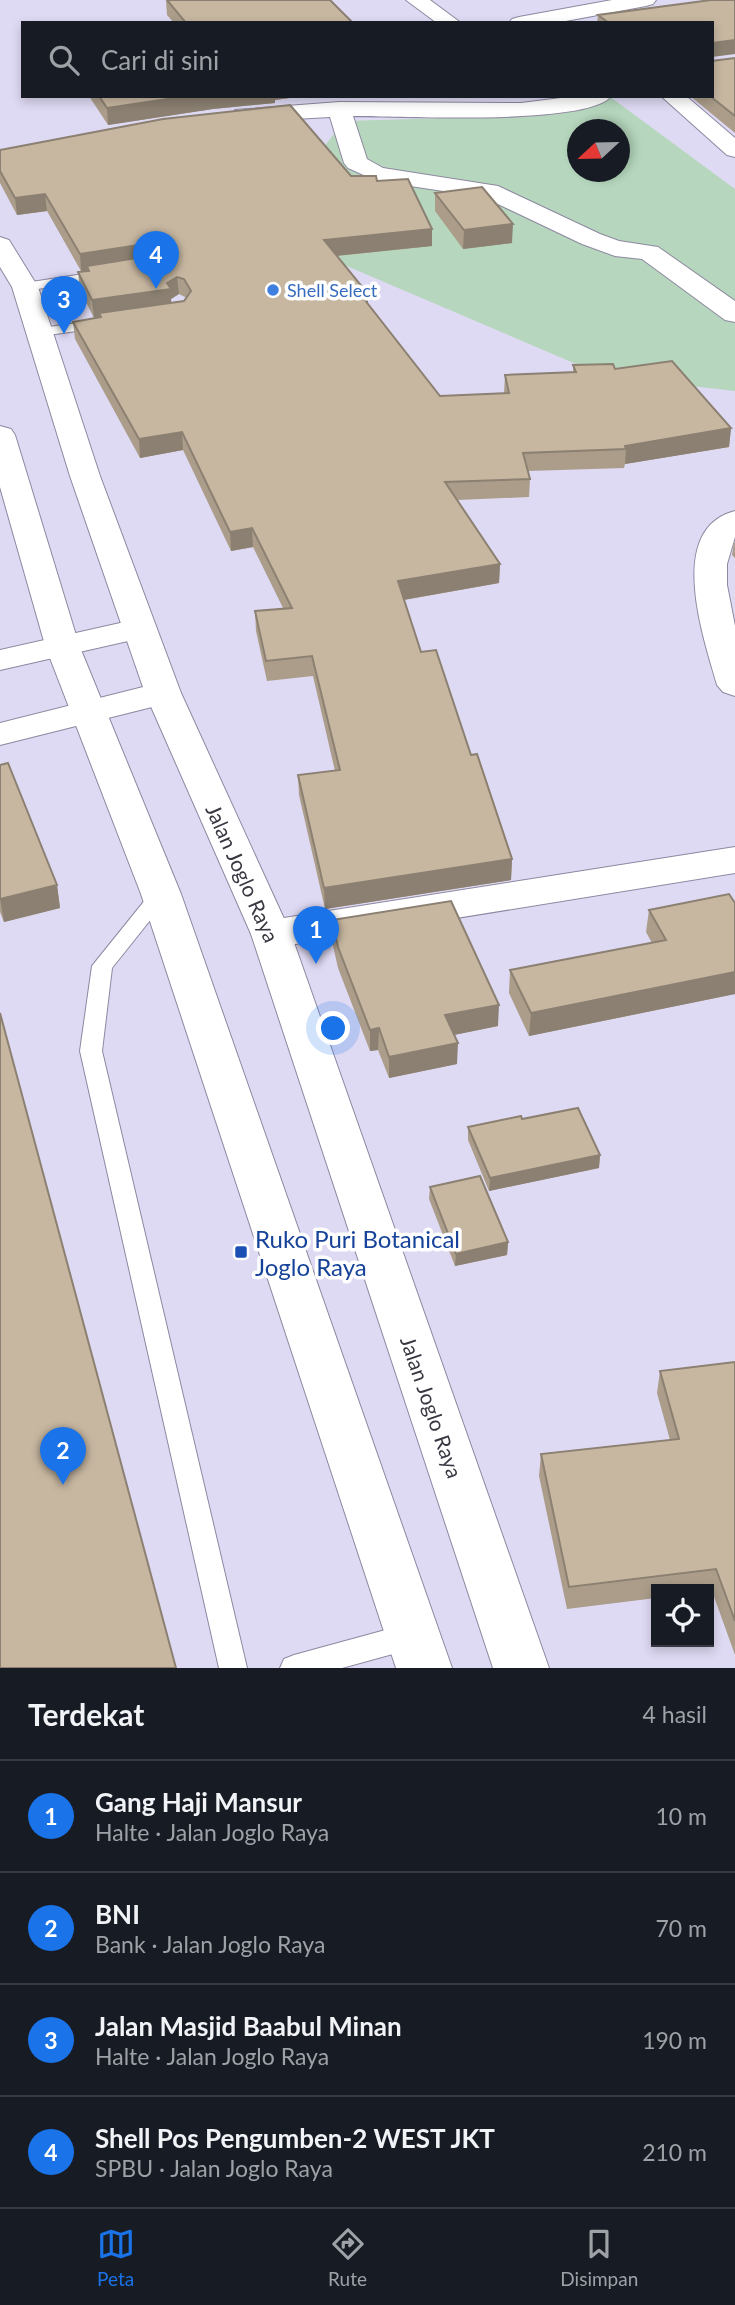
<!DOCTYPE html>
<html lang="id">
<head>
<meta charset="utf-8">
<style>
	:root { --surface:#171b24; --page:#242831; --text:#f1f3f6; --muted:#9ea1a6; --line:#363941; --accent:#1a73e8 }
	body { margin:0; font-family:Lato,sans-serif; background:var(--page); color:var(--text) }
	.controls { position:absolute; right:21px; bottom:21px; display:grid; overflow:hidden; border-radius:0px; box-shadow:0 4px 10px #0003 }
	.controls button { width:63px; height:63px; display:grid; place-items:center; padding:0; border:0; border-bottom:2px solid var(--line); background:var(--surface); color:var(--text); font:35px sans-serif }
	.compass { position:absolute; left:567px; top:119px; width:63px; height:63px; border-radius:50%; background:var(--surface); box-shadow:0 4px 10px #0003; rotate:248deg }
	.you { position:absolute; left:334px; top:1029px; width:24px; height:24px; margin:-18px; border:5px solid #fff; border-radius:50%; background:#1a73e8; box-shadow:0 0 0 10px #1a73e833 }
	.badge { display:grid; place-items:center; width:46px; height:46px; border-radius:50%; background:var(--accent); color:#fff; font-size:23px; font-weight:700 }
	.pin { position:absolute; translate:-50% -58px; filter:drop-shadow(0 2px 4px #0008) }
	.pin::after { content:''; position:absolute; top:37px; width:24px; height:21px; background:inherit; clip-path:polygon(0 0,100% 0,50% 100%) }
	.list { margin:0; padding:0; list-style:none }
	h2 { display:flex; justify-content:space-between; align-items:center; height:91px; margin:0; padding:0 28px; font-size:30px }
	h2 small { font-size:23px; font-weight:400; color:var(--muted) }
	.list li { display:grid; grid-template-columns:46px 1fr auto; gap:21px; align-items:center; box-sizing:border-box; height:112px; padding:0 28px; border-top:2px solid var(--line) }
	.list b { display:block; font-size:26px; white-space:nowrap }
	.list p { margin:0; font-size:23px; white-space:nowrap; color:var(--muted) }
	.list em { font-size:23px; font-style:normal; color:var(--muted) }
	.icon { flex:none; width:38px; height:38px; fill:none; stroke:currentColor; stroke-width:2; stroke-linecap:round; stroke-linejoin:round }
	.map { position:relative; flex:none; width:735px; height:1668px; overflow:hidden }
	.search { position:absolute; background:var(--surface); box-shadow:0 4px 10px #0003; left:21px; right:21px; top:21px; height:77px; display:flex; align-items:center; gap:18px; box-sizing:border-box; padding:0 24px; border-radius:0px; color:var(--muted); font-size:26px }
	.sheet { height:539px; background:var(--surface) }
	nav { display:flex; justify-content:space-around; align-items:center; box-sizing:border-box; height:98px; border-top:2px solid var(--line); background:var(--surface); font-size:19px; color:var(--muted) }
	nav a { display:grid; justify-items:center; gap:4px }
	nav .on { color:var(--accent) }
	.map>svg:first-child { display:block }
	.green { fill:#b6d7bd; fill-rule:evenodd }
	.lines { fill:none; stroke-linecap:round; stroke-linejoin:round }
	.lane-casing { stroke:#8d88a0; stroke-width:2 }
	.street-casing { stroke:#8d88a0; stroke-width:2 }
	.secondary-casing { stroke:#8d88a0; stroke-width:2 }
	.lane { fill:#fff; fill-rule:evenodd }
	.street { fill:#fff; fill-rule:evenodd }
	.secondary { fill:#fff; fill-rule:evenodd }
	.wall { fill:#ab9d8a; fill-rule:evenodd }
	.shaded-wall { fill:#8b8071 }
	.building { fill:#c7b7a1; stroke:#8b8071; stroke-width:2 }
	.shop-dot { fill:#3f7fe0; stroke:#fff; stroke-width:2.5 }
	.transit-dot { fill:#1a4fb4; stroke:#fff; stroke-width:2.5 }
	.labels { text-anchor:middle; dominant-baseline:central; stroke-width:7; stroke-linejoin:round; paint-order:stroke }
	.far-shop-label { font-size:18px; fill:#366cbe; stroke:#fff; text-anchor:start }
	.street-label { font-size:21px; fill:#393741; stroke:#fff }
	.near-transit-label { font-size:24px; fill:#164399; stroke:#fff; text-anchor:start }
</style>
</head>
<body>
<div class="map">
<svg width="735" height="1668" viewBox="0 0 735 1668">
	<rect width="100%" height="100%" fill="#dfdaf4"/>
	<path class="green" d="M609,96l126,93v202l-131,-15 -344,-147 84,-108 137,-4zM578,130h42v42h-42z"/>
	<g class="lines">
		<g class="lane-casing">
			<path id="lane" d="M103,271l5,1v6l-83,13 -7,-4 7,-4z
				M100,320l5,1v6l-64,9 -7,-4 7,-4z
				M161,887l7,2 3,5 -59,74 -10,83 145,617h-28l-139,-617 12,-85 62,-77z
				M411,1623l10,4 4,9 -4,9 -10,4 -69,19h-62l4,-9 10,-4z"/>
		</g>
		<g class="street-casing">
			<path id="street" d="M406,0h24l31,23h-24z
				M612,0h44l-3,4 -7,2 -91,17h-46l3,-4 7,-2z
				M577,96h34c-21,30 -216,20 -258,20l14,43 16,9 115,18 102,48 19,7 39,6 77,54v21l-10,-2 -83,-61 -27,-3 -33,-12 -99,-47 -106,-16 -29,-13 -4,-5 -14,-46 -87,5 -8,-2 -3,-5 3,-5 104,-8 182,1z
				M661,96h25l49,42v19l-8,-2z
				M735,511v26l-8,27v21l8,41v70l-12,-4 -6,-7c-13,-46 -52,-156 18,-174z
				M138,619l12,3 5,7 -5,7 -150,34v-20z
				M163,682l13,3 5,8 -5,8 -176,44v-22z
				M735,847v26l-464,75 -14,-4 -6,-10 6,-10 14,-4z"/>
		</g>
		<g class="secondary-casing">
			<path id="secondary" d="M0,237l9,3 29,47 62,189 81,217 110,241 258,734h-56l-242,-734 -106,-241 -75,-217 -58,-189 -12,-20z
				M0,426l11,3 4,6 64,210 102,249 271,774h-56l-255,-774 -96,-249 -45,-158z"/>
		</g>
		<use href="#lane" class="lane"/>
		<use href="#street" class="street"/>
		<use href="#secondary" class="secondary"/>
	</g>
	<path class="wall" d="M166,0l187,23h-179l-7,-8z
		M598,15l114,8h-115z
		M735,58v75l-45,-37h22z
		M89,96h215l-29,4v3l-62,6 -105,16z
		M0,150l351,26 26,5 55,48v17l-95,10 31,48 72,92 64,-3 1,-18 68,-3v-7l42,4 116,59 -2,19 -104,17 -1,4 -96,3 2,8 -1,18 -72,3 43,64 -1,19 -95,17 17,52 50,103 41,104 -1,21 -186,29 -26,-114 -1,-20 37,-4 -22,-95 -46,5 -11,-50 -1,-20 28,-3 -30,-61 -22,4 -48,-101 -43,8 -65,-119 -2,-17 21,-4 -14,-28 -2,-18 3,-1 -34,-60 -30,4 -17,-32zM149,262l13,4 2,2h-8zM179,294l6,3 1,1 -2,3 -13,2v-4z
		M435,193l77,50 -49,6 -28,-38z
		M734,543h1v15l-3,-3z
		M0,765l57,120 3,23 -56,14 -4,-10z
		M735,903v91l-206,42 -20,-43 1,-23 142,-27 -6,-11 3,-22z
		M332,920l166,106 -44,9 3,29 -68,14 -11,-28 -8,1 -32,-83 -6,-27z
		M522,1119l78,36 -1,13 -110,23 -21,-51v-13z
		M430,1187l78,55 -1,13 -52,11 -26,-67z
		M735,1362v293l-23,-64h-3v-2h-53v9l-89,11 -28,-133 2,-22 129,-14 -13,-47 3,-22z"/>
	<path class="shaded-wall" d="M735,40v14l-23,3v-14z
		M188,96h116l-29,4v3l-62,6 -105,16 -1,-17z
		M45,194l2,17 -30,4 -2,-17z
		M513,224l-1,19 -49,6 1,-19z
		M432,229v17l-108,11v-17z
		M145,244l2,17 -60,5v5h-6l-1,-17z
		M177,277l2,17 -8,5 1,8 -73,6v4l-5,1 -2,-18 75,-17z
		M368,294v18l-7,-17z
		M731,428l-2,19 -104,17 1,-15 -1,-3z
		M182,432l1,18 -43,8 -1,-19z
		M252,528l1,19 -22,4 -1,-19z
		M500,564l-1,19 -102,18 1,-20z
		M512,859l-1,21 -186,29 -1,-21z
		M57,885l3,23 -56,14 -4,-23z
		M735,972v22l-206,42 2,-23z
		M499,1005l-1,21 -54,11 1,-22z
		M379,1028l-1,22 -8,1v-21z
		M458,1043l-1,21 -68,14v-21z
		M600,1155l-1,13 -110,23 1,-13z
		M508,1242l-1,13 -52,11 1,-12z"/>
	<path class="building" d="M167,0h163l23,23h-167z
		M711,0h24v40l-23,3v-20h-103l-11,-8z
		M735,58v58l-25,-20h2v-35z
		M99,96h89l-81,12z
		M290,105l61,71h25l1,5 31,-2 24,50 -108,11 44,54 -7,1 79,101 69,-3 -4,-18 71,-3 -3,-7 40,-1 2,5 57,-8 59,67 -106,18 1,3 -103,4 7,26 -85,3 55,82 -102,17 23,71 15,-2 35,105 6,-1 35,105 -188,29 -26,-113 42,-5 -28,-114 -46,5 -11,-50 37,-3 -40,-80 -22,4 -48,-100 -43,7 -66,-117 28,-5 -2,-4 85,-12 7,-10 -7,-12 -7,-2 -10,6 4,6 -79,11 -14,-28 11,-1 -2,-5 56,-9 13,11h12l4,-7 -11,-12 -16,-5 -65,10 -35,-60 -30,4 -15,-27v-21l163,-31z
		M482,187l31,37 -49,6 -29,-37z
		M8,763l49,122 -57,14v-134z
		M729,894l6,9v69l-204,41 -21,-43 156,-30 -17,-30z
		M451,901l48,104 -54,10 13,28 -69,14 -10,-29 -9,2 -32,-83 -6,-27z
		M0,1013l176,655h-176z
		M578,1108l22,47 -110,23 -22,-51 53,-11 1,3z
		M480,1176l28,66 -52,12 -26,-67z
		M735,1362v259l-19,-52 -147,18 -28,-133 138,-15 -19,-68z"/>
	<circle class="shop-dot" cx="273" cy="290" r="7"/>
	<rect class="transit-dot" x="234" y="1245" width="14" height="14" rx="3.5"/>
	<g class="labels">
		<g class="far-shop-label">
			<text x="287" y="290">Shell Select</text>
		</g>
		<g class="street-label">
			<text transform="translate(243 873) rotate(66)">Jalan Joglo Raya</text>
			<text transform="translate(432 1407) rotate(71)">Jalan Joglo Raya</text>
		</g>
		<g class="near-transit-label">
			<text x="255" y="1238">Ruko Puri Botanical<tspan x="255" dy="28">Joglo Raya</tspan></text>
		</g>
	</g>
</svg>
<div class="controls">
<button><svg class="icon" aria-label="locate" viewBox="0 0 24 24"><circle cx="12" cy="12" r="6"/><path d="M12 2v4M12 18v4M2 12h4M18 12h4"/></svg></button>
</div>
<svg class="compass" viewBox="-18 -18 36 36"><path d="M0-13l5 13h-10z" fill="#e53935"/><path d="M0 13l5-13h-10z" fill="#9ea1a6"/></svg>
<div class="you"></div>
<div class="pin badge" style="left:316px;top:964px">1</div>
<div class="pin badge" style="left:63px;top:1485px">2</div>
<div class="pin badge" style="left:64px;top:334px">3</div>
<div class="pin badge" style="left:156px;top:289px">4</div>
<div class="search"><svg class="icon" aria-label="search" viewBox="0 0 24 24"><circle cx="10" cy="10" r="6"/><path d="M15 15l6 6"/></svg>Cari di sini</div>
</div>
<section class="sheet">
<h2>Terdekat<small>4 hasil</small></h2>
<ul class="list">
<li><span class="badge">1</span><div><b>Gang Haji Mansur</b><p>Halte · Jalan Joglo Raya</p></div><em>10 m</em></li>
<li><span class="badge">2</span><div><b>BNI</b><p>Bank · Jalan Joglo Raya</p></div><em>70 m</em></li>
<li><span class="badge">3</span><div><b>Jalan Masjid Baabul Minan</b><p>Halte · Jalan Joglo Raya</p></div><em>190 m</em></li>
<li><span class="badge">4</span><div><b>Shell Pos Pengumben-2 WEST JKT</b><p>SPBU · Jalan Joglo Raya</p></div><em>210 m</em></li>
</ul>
</section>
<nav>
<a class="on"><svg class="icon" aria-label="map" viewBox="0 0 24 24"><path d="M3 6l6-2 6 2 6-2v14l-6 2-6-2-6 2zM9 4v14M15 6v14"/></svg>Peta</a>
<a><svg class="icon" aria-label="directions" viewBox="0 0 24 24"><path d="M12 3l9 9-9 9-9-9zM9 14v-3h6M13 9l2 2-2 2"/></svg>Rute</a>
<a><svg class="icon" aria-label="saved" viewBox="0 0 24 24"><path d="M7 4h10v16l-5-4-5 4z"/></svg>Disimpan</a>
</nav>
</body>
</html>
